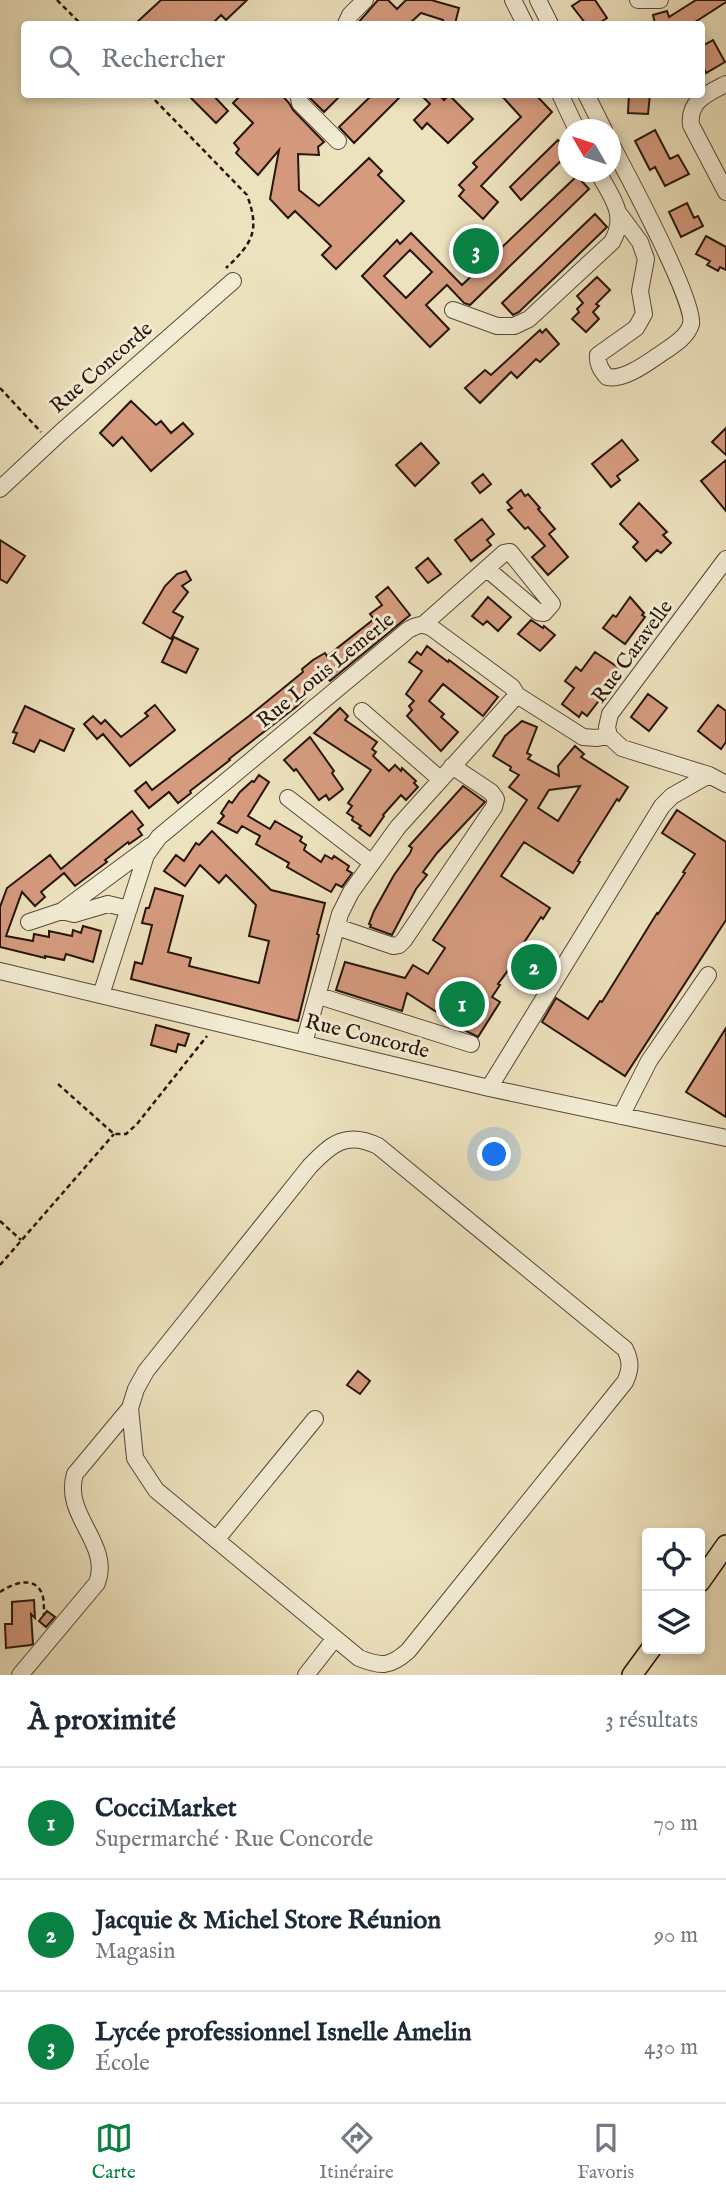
<!DOCTYPE html>
<html lang="fr">
<head>
<meta charset="utf-8">
<style>
	:root { --surface:#fff; --page:#f6f6f7; --text:#1f2937; --muted:#747a83; --line:#e0e1e3; --accent:#0b8043 }
	body { margin:0; font-family:"IM FELL English",serif; background:var(--page); color:var(--text) }
	.controls { position:absolute; right:21px; bottom:21px; display:grid; overflow:hidden; border-radius:7px; box-shadow:0 4px 10px #0003 }
	.controls button { width:63px; height:63px; display:grid; place-items:center; padding:0; border:0; border-bottom:2px solid var(--line); background:var(--surface); color:var(--text); font:35px sans-serif }
	.compass { position:absolute; left:558px; top:119px; width:63px; height:63px; border-radius:50%; background:var(--surface); box-shadow:0 4px 10px #0003; rotate:309deg }
	.you { position:absolute; left:495px; top:1155px; width:24px; height:24px; margin:-18px; border:5px solid #fff; border-radius:50%; background:#1a73e8; box-shadow:0 0 0 10px #1a73e833 }
	.badge { display:grid; place-items:center; width:46px; height:46px; border-radius:50%; background:var(--accent); color:#fff; font-size:23px; font-weight:700 }
	.pin { position:absolute; translate:-50% -50%; border:4px solid #fff; box-shadow:0 2px 7px #0006 }
	.list { margin:0; padding:0; list-style:none }
	h2 { display:flex; justify-content:space-between; align-items:center; height:91px; margin:0; padding:0 28px; font-size:30px }
	h2 small { font-size:23px; font-weight:400; color:var(--muted) }
	.list li { display:grid; grid-template-columns:46px 1fr auto; gap:21px; align-items:center; box-sizing:border-box; height:112px; padding:0 28px; border-top:2px solid var(--line) }
	.list b { display:block; font-size:26px; white-space:nowrap }
	.list p { margin:0; font-size:23px; white-space:nowrap; color:var(--muted) }
	.list em { font-size:23px; font-style:normal; color:var(--muted) }
	.icon { flex:none; width:38px; height:38px; fill:none; stroke:currentColor; stroke-width:2; stroke-linecap:round; stroke-linejoin:round }
	.map { position:relative; flex:none; width:726px; height:1675px; overflow:hidden }
	.search { position:absolute; background:var(--surface); box-shadow:0 4px 10px #0003; left:21px; right:21px; top:21px; height:77px; display:flex; align-items:center; gap:18px; box-sizing:border-box; padding:0 24px; border-radius:7px; color:var(--muted); font-size:26px }
	.sheet { height:427px; background:var(--surface) }
	nav { display:flex; justify-content:space-around; align-items:center; box-sizing:border-box; height:98px; border-top:2px solid var(--line); background:var(--surface); font-size:19px; color:var(--muted) }
	nav a { display:grid; justify-items:center; gap:4px }
	nav .on { color:var(--accent) }
	.map>svg:first-child { display:block }
	.building { fill:#d69b7f; stroke:#27150b; stroke-width:2; fill-rule:evenodd }
	.lines { fill:none; stroke-linecap:round; stroke-linejoin:round }
	.minor-casing { stroke:#584838; stroke-width:18 }
	.major-casing { stroke:#27150b; stroke-width:22 }
	.path { stroke:#27150b; stroke-width:2.5; stroke-dasharray:5 3.5; stroke-linecap:butt }
	.minor { stroke:#f3ecd5; stroke-width:16 }
	.major { stroke:#ede2be; stroke-width:19 }
	.labels { text-anchor:middle; dominant-baseline:central; stroke-width:6; stroke-linejoin:round; paint-order:stroke }
	.street-label { font-size:21px; fill:#27150b; stroke:#f3ecd5 }
</style>
</head>
<body>
<div class="map">
<svg width="726" height="1675" viewBox="0 0 726 1675">
	<rect width="100%" height="100%" fill="#ede2be"/>
	<filter id="stains"><feTurbulence type="fractalNoise" baseFrequency=".00286" numOctaves="4"/><feColorMatrix values="0 0 0 0 .2 0 0 0 0 .09 0 0 0 0 .02 0 0 0 .5 -.17"/></filter>
	<radialGradient id="worn" r=".72"><stop offset=".6" stop-color="#630" stop-opacity="0"/><stop offset="1" stop-color="#630" stop-opacity=".3"/></radialGradient>
	<path class="building" d="M161,0h86l-21,20 -5,-5 -9,9h-77z
		M378,0h10l9,9 9,-9h25l28,8 -4,16h-13l1,-4 -22,-7 -12,11h-52z
		M581,0h14l12,18 -9,6h-12l-14,-18z
		M696,0h30v2l-34,22h-37l-2,-9 14,-4 2,6z
		M713,40l12,22 -19,11 -4,-8v-19z
		M187,94h25l16,17 -12,12z
		M242,94h39l8,9 4,7 31,32 -6,5 1,8 -21,-1 1,36 20,16 50,-48 13,13 -4,4 26,26 -68,68 -14,-14 9,-9 -36,-35 -7,7 -18,-19 9,-49 -21,25 -22,-22 3,-4 -5,-6 19,-20 -20,-20z
		M312,94h30l-18,18 -14,-14z
		M373,94h30l-49,49 -15,-16z
		M420,94h18l6,6 5,-5 24,24 -25,24 -21,-20 -5,6 -8,-9 16,-16z
		M500,94h35l17,18 -71,74 17,16 -15,17 -24,-23 5,-6 -5,-5 18,-18 -4,-4 48,-46z
		M629,94h21l-2,20 -20,-1z
		M655,130l15,29 8,-4 11,19 -24,12 -10,-19 -5,3 -15,-29z
		M558,140l11,11v2l-48,47 -11,-13z
		M577,176l12,13 -119,116 -6,-2 -17,-18 -21,20 23,24 -19,18 -68,-71 35,-36 3,4 11,-11 51,52zM410,250l22,22 -26,26 -22,-22z
		M687,203l7,15 4,-2 5,10 -22,11 -12,-25z
		M595,214l12,13 -88,85 -6,3 -11,-12z
		M706,236l20,11v23l-6,-3 -2,4 -11,-6 3,-4 -14,-7z
		M597,277l13,13 -14,14 3,2 -6,6 6,7 -13,13 -14,-13 7,-7 -2,-3 6,-6 -6,-7z
		M546,329l13,15 -19,18 -4,-3 -19,19 -6,-6 -31,31 -15,-15 20,-18 6,5 49,-45 2,3z
		M131,401l25,24 5,-4 10,12 12,-10 10,11 -42,37 -29,-34 -9,9 -13,-13z
		M726,428v27l-14,-13z
		M622,440l16,20 -21,16 3,4 -9,7 -19,-23z
		M421,443l18,20 -24,23 -19,-21z
		M726,460v51l-25,-30z
		M483,474l8,10 -11,9 -8,-10z
		M521,490l4,6 3,-2 12,14 -2,1 17,20 -6,5 19,23 -20,18 -16,-18 13,-11 -17,-19 -3,2 -17,-19 4,-2 -5,-6z
		M639,503l28,29 -4,3 8,8 -10,10 -4,-3 -11,11 -13,-14 5,-5 -18,-18z
		M482,519l12,15 -7,6 4,5 -20,16 -16,-21z
		M0,540l25,16 -18,27 -7,-4z
		M428,558l13,16 -13,9 -12,-15z
		M186,571l5,9 -9,6 6,6 -15,20 10,5 -12,22 -28,-16 22,-37 12,-12z
		M388,587l22,28 -80,66 -3,-3 -22,17 1,2 -10,10 -67,52 1,1 -40,31 1,2 -13,10 -9,-11 -20,16 -14,-17 11,-9 6,8 97,-74 54,-44 -1,-3 11,-9 12,-7 2,3 47,-37 -4,-5 12,-9 -6,-8z
		M488,597l23,20 -13,14 -11,-10 -4,4 -11,-9z
		M630,597l14,16 -2,2 3,2 -20,27 -22,-16 10,-13 3,2z
		M531,620l12,8 1,-2 11,9 -15,16 -22,-17z
		M174,637l24,12 -12,24 -24,-11z
		M427,646l21,16 1,-2 49,37 -15,19 -40,-32 -14,17 15,13 -3,3 17,15 -17,19 -34,-35 5,-6 -3,-4 5,-5 -8,-7 16,-23 -13,-9 8,-10 4,3z
		M595,652l24,16 -13,19 2,2 -21,27 -5,-4 -3,5 -17,-13 12,-16 -9,-7 11,-14 5,4z
		M648,694l19,14 -18,23 -18,-14z
		M155,705l20,25 -45,36 -27,-32 -6,5 -13,-15 9,-8 8,8 4,-4 16,17 27,-21 -3,-3z
		M718,705l8,6v31l-5,7 -23,-18z
		M25,706l49,23 -10,22 -24,-11 -6,12 -21,-9 4,-10 -4,-1z
		M340,708l8,8 -3,4 32,22 -5,7 4,3 -3,4 16,15 6,-6 6,6 1,-3 14,13 -2,2 4,4 -12,13 -5,-5 -18,20 1,1 -14,20 -11,-8 2,-2 -9,-6 1,-3 -6,-4 5,-7 -4,-3 23,-33 -57,-37z
		M522,721l15,6 -10,26 4,2 -3,4 31,17 -1,-10 17,-20 9,8 -3,3 47,30 -9,14 -2,-2 -39,62 2,1 -7,11 -49,-31 -23,34 49,32 -7,11 -2,-2 -18,27 3,2 -28,38 2,1 -8,12 8,5 -22,35 -12,-6 -59,-38 -5,18 -66,-21 9,-28 60,16 8,-13 15,9 17,-26 -12,-8 94,-140 -18,-13 10,-12 -9,-5 1,-3 -18,-11 12,-20zM580,786l-22,35 -20,-13 11,-18z
		M310,737l24,34 -2,2 11,16 -14,11 -3,-5 -7,5 -23,-31 -2,2 -10,-11z
		M259,775l10,7 -21,34 22,13 5,-8 27,16 -2,4 6,4 -2,5 17,12 4,-7 7,4 2,-3 15,10 -2,4 5,3 -10,14 -6,-3 -5,8 -44,-25 2,-4 -33,-19 4,-8 -18,-10 -5,7 -19,-10 6,-7 -3,-3 8,-12 3,2 8,-11 12,-11 2,1z
		M463,786l22,16 -48,51 -14,19 4,3 -11,14 -24,46 -22,-8 1,-2 -2,-1 5,-13 20,-36 16,-22 2,-5 -3,-2z
		M677,810l49,32v78l-101,156 -83,-54 14,-24 32,21 12,-18 2,1 55,-89 1,1 27,-41 -2,-1 12,-18 -33,-21z
		M132,811l11,14 -5,4 4,6 -13,9 -1,-2 -23,18 2,2 -32,24 -11,-13 -23,19 4,5 -10,9 -13,-14 -16,44 27,5 1,-7 15,3v-6l23,5 1,-6 8,3 2,-7 18,5 -8,31 -27,-8 -2,6 -19,-4v2l-45,-11v-40l7,-19 43,-33 11,14z
		M212,831l59,59 54,13 -8,31 2,1 -21,86 -167,-42 4,-17 7,2 6,-23 4,-16 -10,-2 4,-15h3l6,-20 28,8 -15,56 23,6 -2,8 70,17 10,-42 -20,-5 7,-31 -30,-30 -7,8 -19,-18 -15,21 -21,-15 12,-16 8,6 12,-18 3,2z
		M156,1025l33,9 -4,12 -7,-2 -2,8 -25,-7z
		M726,1028v89l-40,-25z
		M358,1371l12,10 -10,13 -13,-9z
		M34,1600l1,18 -4,-4 2,30 -2,1 -25,3 -1,-24h7v-22z
		M47,1611l8,6 -9,10 -7,-6z"/>
	<g class="lines">
		<g class="minor-casing">
			<path id="minor" d="M513,0l12,24
				M538,0l12,24
				M638,0h22
				M346,24l4,-9 15,-15
				M726,84c-18,9 -38,17 -35,41l35,67
				M298,94l2,9 38,38
				M560,94l17,36
				M586,94l18,36
				M610,142c15,28 86,160 81,182 -4,15 -24,25 -35,33 -13,9 -33,23 -49,20 -6,-7 -10,-13 -9,-22l38,-27 8,-14 -4,-23 6,-32 -6,-17 -20,-27
				M453,310l44,16h17l15,-7 83,-77c16,-28 -1,-45 -14,-70
				M0,489l61,-57 172,-151
				M726,559l-116,155 -3,13 2,9 13,12 87,27 17,9
				M424,624l80,-71 6,-1 42,52 -8,9 -6,-1 -51,-43
				M362,711l78,68
				M288,798l84,65
				M62,911l88,-65
				M29,922l33,-11 12,3 34,-10 21,5
				M337,927l56,19 6,-1 5,-5 90,-133 2,-8 -5,-7 -39,-26
				M0,971l489,117 237,50
				M101,995l45,-140 13,-18 249,-207c9,-5 14,-7 24,-2l80,59 5,8 66,42 13,1 13,-2
				M319,996l152,48
				M304,1043l36,-129 11,-22 47,-65 119,-132
				M489,1088l173,-282 10,-10 37,-21
				M621,1116l28,-55 59,-86
				M216,1540l99,-121
				M20,1675l77,-92c15,-39 -35,-68 -22,-109l55,-66 6,-19 10,-18 164,-205c22,-23 37,-35 68,-20l247,203c6,12 6,20 0,33l-217,269c-18,16 -27,16 -49,7l-203,-168 -21,-32 -5,-50
				M306,1675l29,-37"/>
		</g>
		<g class="major-casing">
			<path id="major" d="M700,1582l26,-37
				M632,1675l19,-26"/>
		</g>
		<path class="path" d="M57,0l24,24
			M149,94l98,101c13,35 6,48 -21,73
			M0,388l41,44
			M58,1084l56,50h12l11,-10 70,-88
			M0,1221l21,19
			M0,1265l114,-131
			M0,1592c13,-9 37,-18 43,5 1,6 1,12 1,18"/>
		<use href="#minor" class="minor"/>
		<use href="#major" class="major"/>
	</g>
	<g class="labels">
		<g class="street-label">
			<text transform="translate(102 368) rotate(-41)">Rue Concorde</text>
			<text transform="translate(633 652) rotate(-54)">Rue Caravelle</text>
			<text transform="translate(326 671) rotate(-39)">Rue Louis Lemerle</text>
			<text transform="translate(367 1037) rotate(14)">Rue Concorde</text>
		</g>
	</g>
	<rect width="100%" height="100%" filter="url(#stains)"/>
	<rect width="100%" height="100%" fill="url(#worn)"/>
</svg>
<div class="controls">
<button><svg class="icon" aria-label="locate" viewBox="0 0 24 24"><circle cx="12" cy="12" r="6"/><path d="M12 2v4M12 18v4M2 12h4M18 12h4"/></svg></button>
<button><svg class="icon" aria-label="layers" viewBox="0 0 24 24"><path d="M12 4l9 5-9 5-9-5zM3 14l9 5 9-5"/></svg></button>
</div>
<svg class="compass" viewBox="-18 -18 36 36"><path d="M0-13l5 13h-10z" fill="#e53935"/><path d="M0 13l5-13h-10z" fill="#747a83"/></svg>
<div class="you"></div>
<div class="pin badge" style="left:462px;top:1004px">1</div>
<div class="pin badge" style="left:534px;top:967px">2</div>
<div class="pin badge" style="left:476px;top:251px">3</div>
<div class="search"><svg class="icon" aria-label="search" viewBox="0 0 24 24"><circle cx="10" cy="10" r="6"/><path d="M15 15l6 6"/></svg>Rechercher</div>
</div>
<section class="sheet">
<h2>À proximité<small>3 résultats</small></h2>
<ul class="list">
<li><span class="badge">1</span><div><b>CocciMarket</b><p>Supermarché · Rue Concorde</p></div><em>70 m</em></li>
<li><span class="badge">2</span><div><b>Jacquie &amp; Michel Store Réunion</b><p>Magasin</p></div><em>90 m</em></li>
<li><span class="badge">3</span><div><b>Lycée professionnel Isnelle Amelin</b><p>École</p></div><em>430 m</em></li>
</ul>
</section>
<nav>
<a class="on"><svg class="icon" aria-label="map" viewBox="0 0 24 24"><path d="M3 6l6-2 6 2 6-2v14l-6 2-6-2-6 2zM9 4v14M15 6v14"/></svg>Carte</a>
<a><svg class="icon" aria-label="directions" viewBox="0 0 24 24"><path d="M12 3l9 9-9 9-9-9zM9 14v-3h6M13 9l2 2-2 2"/></svg>Itinéraire</a>
<a><svg class="icon" aria-label="saved" viewBox="0 0 24 24"><path d="M7 4h10v16l-5-4-5 4z"/></svg>Favoris</a>
</nav>
</body>
</html>
